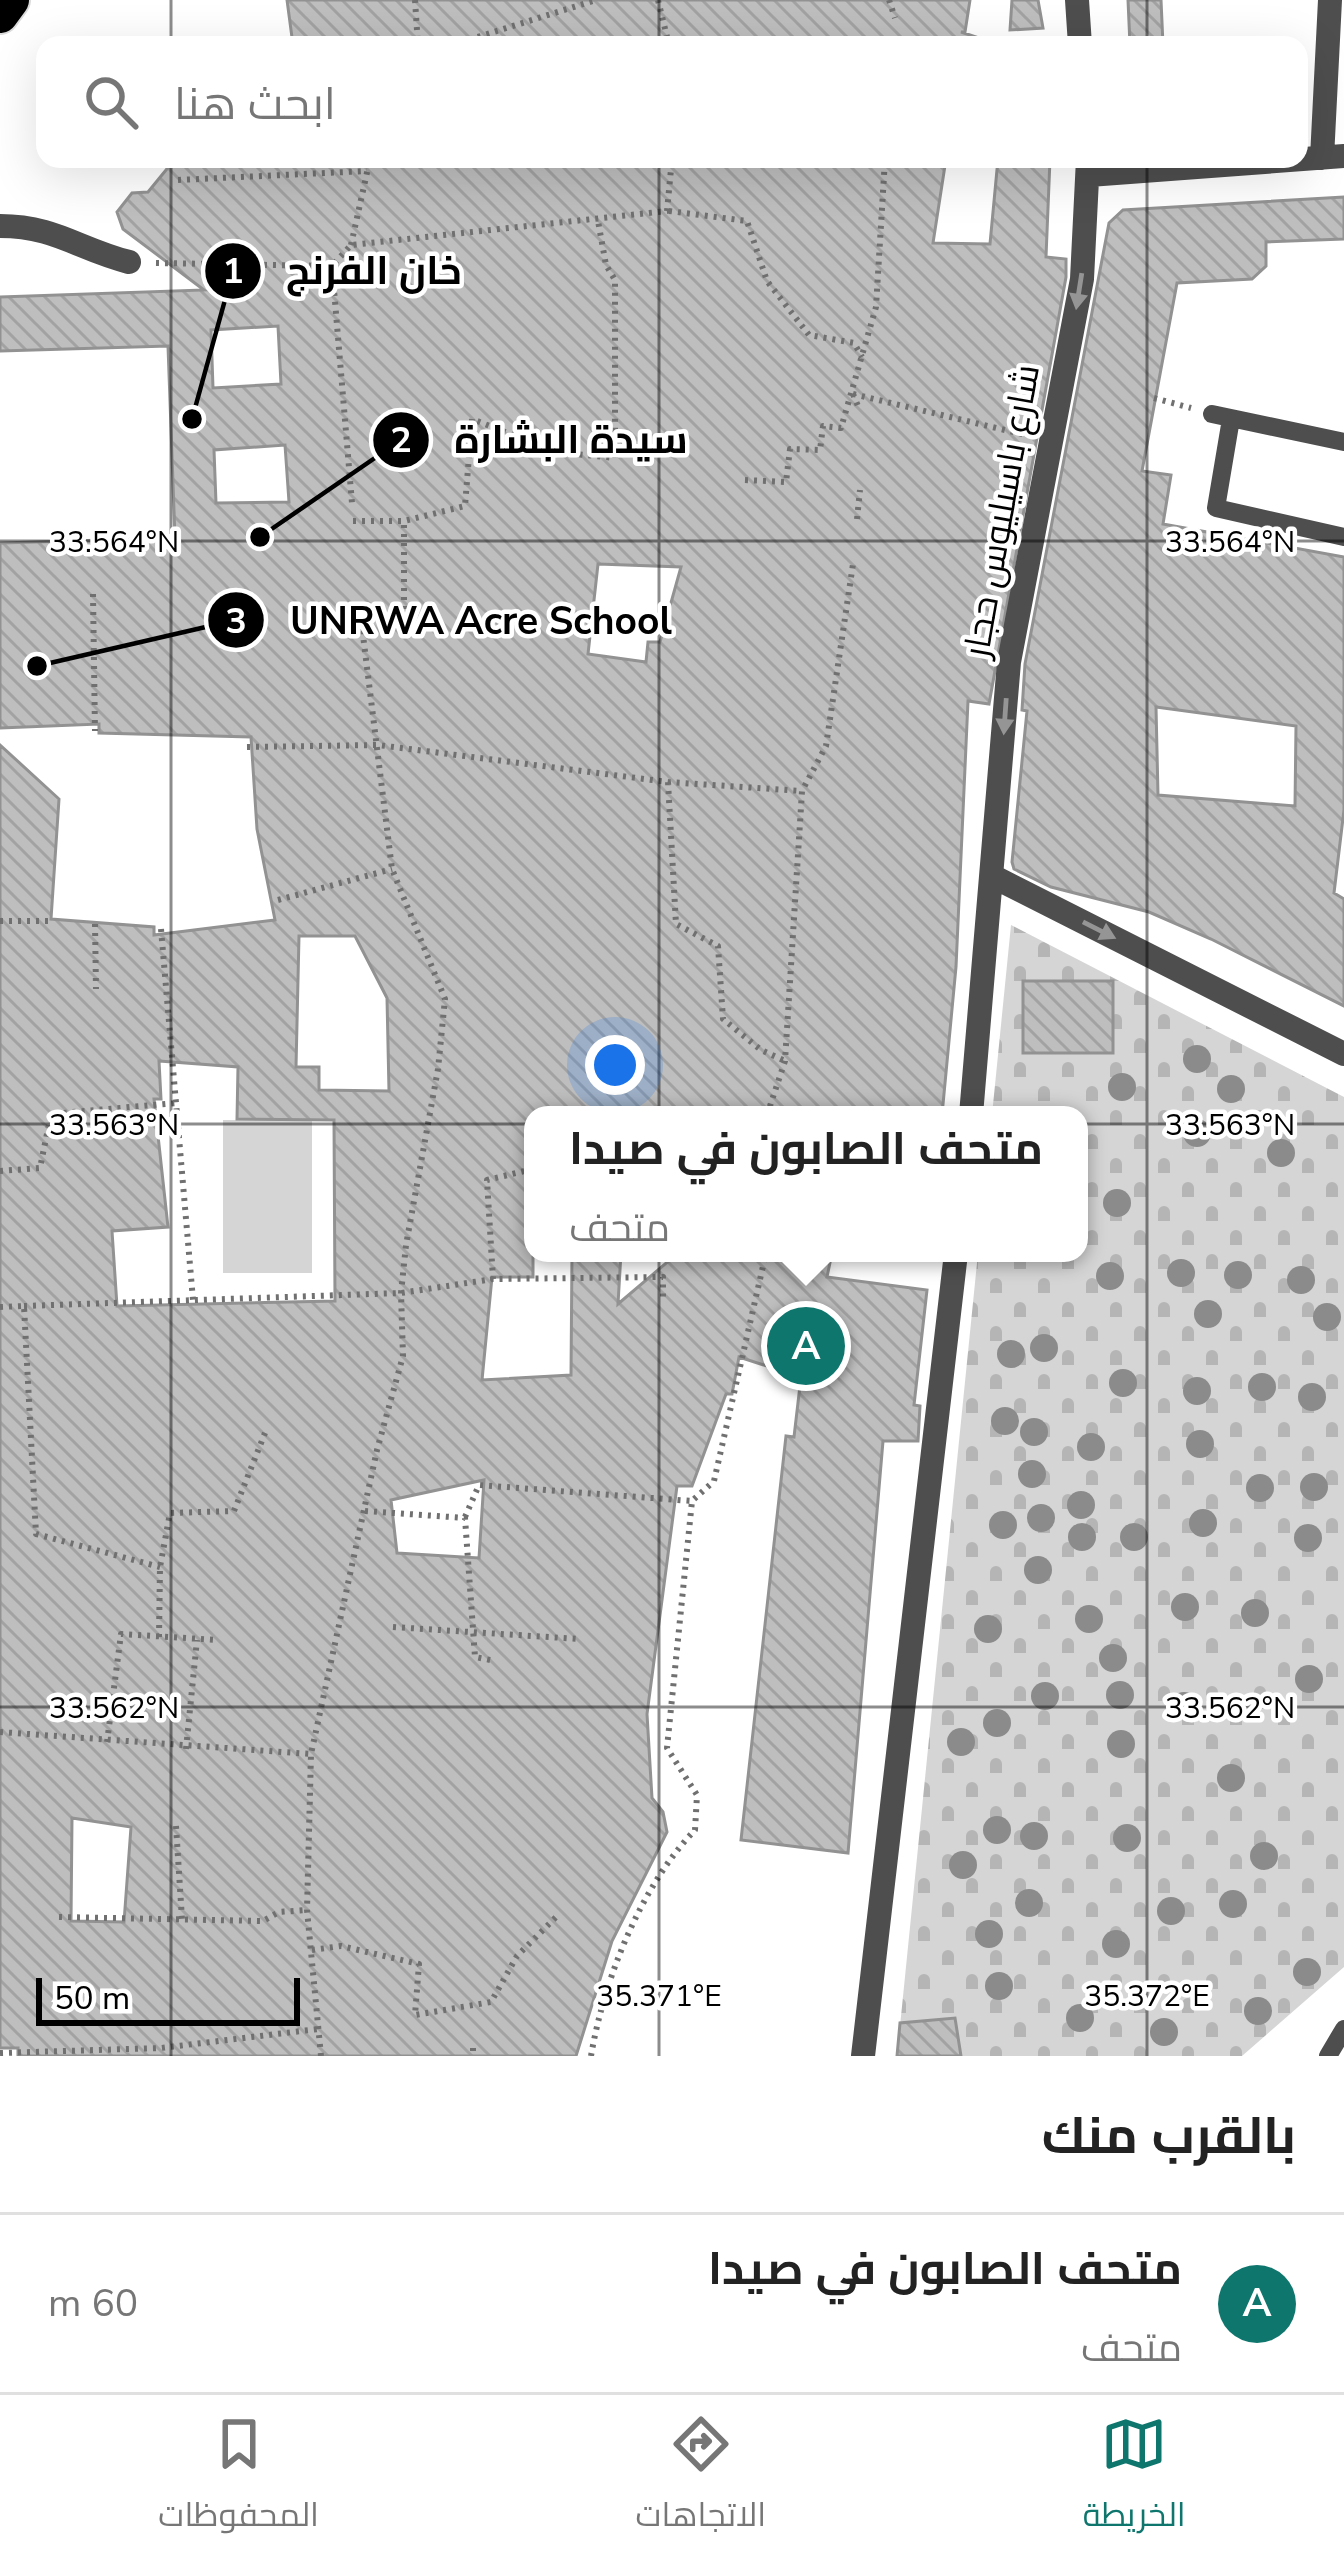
<!DOCTYPE html>
<html lang="ar">
<head>
<meta charset="utf-8">
<style>
	:root { --surface:#fff; --page:#f2f2f2; --text:#222; --muted:#767676; --line:#e0e0e0; --accent:#0f766e }
	body { margin:0; font-family:"Nunito Sans",Cairo,sans-serif; background:var(--page); color:var(--text); direction:rtl }
	.scale { position:absolute; left:36px; bottom:30px; width:264px; box-sizing:border-box; padding-left:12px; border:6px solid #000; border-top:0; font-size:33px; line-height:42px; white-space:nowrap; color:#000; -webkit-text-stroke:9px #fff; paint-order:stroke }
	.you { position:absolute; left:615px; top:1065px; width:42px; height:42px; margin:-30px; border:9px solid #fff; border-radius:50%; background:#1a73e8; box-shadow:0 0 0 18px #1a73e833 }
	.badge { display:grid; place-items:center; width:78px; height:78px; border-radius:50%; background:var(--accent); color:#fff; font-size:39px; font-weight:700 }
	.pin { position:absolute; translate:-50% -50%; border:6px solid #fff; box-shadow:0 3px 12px #0006 }
	.popup { position:absolute; left:524px; top:1106px; width:564px; height:156px; box-sizing:border-box; display:grid; place-content:center; border-radius:24px; background:var(--surface); filter:drop-shadow(0 3px 9px #0005); font-size:39px; white-space:nowrap; color:var(--muted) }
	.popup b { font-size:45px; color:var(--text) }
	.popup::after { content:''; position:absolute; left:50%; top:100%; margin-left:-24px; border:24px solid transparent; border-top-color:var(--surface) }
	.list { margin:0; padding:0; list-style:none }
	h2 { display:flex; justify-content:space-between; align-items:center; height:156px; margin:0; padding:0 48px; font-size:51px }
	h2 small { font-size:39px; font-weight:400; color:var(--muted) }
	.list li { display:grid; grid-template-columns:78px 1fr auto; gap:36px; align-items:center; box-sizing:border-box; height:180px; padding:0 48px; border-top:3px solid var(--line) }
	.list b { display:block; font-size:45px; white-space:nowrap }
	.list p { margin:0; font-size:39px; white-space:nowrap; color:var(--muted) }
	.list em { font-size:39px; font-style:normal; color:var(--muted) }
	.icon { flex:none; width:66px; height:66px; fill:none; stroke:currentColor; stroke-width:2; stroke-linecap:round; stroke-linejoin:round }
	.map { position:relative; flex:none; width:1344px; height:2056px; overflow:hidden; direction:ltr }
	.search { position:absolute; background:var(--surface); box-shadow:0 12px 48px #0002; left:36px; right:36px; top:36px; height:132px; display:flex; align-items:center; gap:30px; box-sizing:border-box; padding:0 42px; border-radius:24px; color:var(--muted); font-size:45px }
	.sheet { height:336px; background:var(--surface) }
	nav { display:flex; justify-content:space-around; align-items:center; box-sizing:border-box; height:168px; border-top:3px solid var(--line); background:var(--surface); font-size:33px; color:var(--muted) }
	nav a { display:grid; justify-items:center; gap:6px }
	nav .on { color:var(--accent) }
	.map>svg:first-child { display:block }
	.grass { fill:#d5d5d5 }
	.cemetery { fill:url(#cemetery-stones) }
	.building { fill:url(#building-back-hatch); stroke:#929292; stroke-width:3; fill-rule:evenodd }
	.lines { fill:none; stroke-linecap:round; stroke-linejoin:round }
	.highway-casing { stroke:#dbdbdb; stroke-width:40 }
	.path { stroke:#707070; stroke-width:6; stroke-dasharray:3 6; stroke-linecap:butt }
	.lane { stroke:#4e4e4e; stroke-width:18 }
	.street { stroke:#4e4e4e; stroke-width:24 }
	.highway { stroke:#000; stroke-width:36 }
	.tree { fill:#8b8b8b }
	.oneway { fill:#959595 }
	.ticks { fill:none; stroke:#000; stroke-width:3; stroke-opacity:0.45 }
	.labels { text-anchor:middle; dominant-baseline:central; stroke-width:9; stroke-linejoin:round; paint-order:stroke }
	.street-label { font-size:36px; fill:#000; stroke:#fff }
	.ticks-label { font-size:30px; text-anchor:middle; fill:#000; stroke:#fff; stroke-width:9; stroke-linejoin:round; paint-order:stroke }
	.leader { fill:none; stroke:#000; stroke-width:4.5 }
	.callout-dot { fill:#000; stroke:#fff; stroke-width:4.5 }
	.mark-label { font-size:36px; text-anchor:middle; font-weight:bold; fill:#fff }
	.callout-label { font-size:39px; text-anchor:middle; font-weight:bold; fill:#000; stroke:#fff; stroke-width:9; stroke-linejoin:round; paint-order:stroke }
</style>
</head>
<body>
<div class="map">
<svg width="1344" height="2056" viewBox="0 0 1344 2056">
	<defs>
		<pattern id="cemetery-stones" width="16" height="16" patternUnits="userSpaceOnUse" patternTransform="scale(3)"><rect width="16" height="16" fill="#d5d5d5"/><path d="M2 7V4a2 2 0 0 1 4 0v3zM10 15v-3a2 2 0 0 1 4 0v3z" fill="#b5b5b5"/></pattern>
		<pattern id="building-back-hatch" width="6" height="6" patternUnits="userSpaceOnUse" patternTransform="scale(3)"><rect width="6" height="6" fill="#bebebe"/><path d="M-1 5l2 2M0 0l6 6M5-1l2 2" fill="none" stroke="#a2a2a2"/></pattern>
	</defs>
	<rect width="100%" height="100%" fill="#fff"/>
	<path class="grass" d="M223,1120h89v153h-89z"/>
	<path class="cemetery" d="M1011,925l333,172v870l-102,89h-345l81,-803h101v-138h-87z"/>
	<path class="building" d="M287,0h683l-5,32h-4l24,8 -1,5h-691z
		M1012,0h26l5,28 -33,2z
		M1128,0h33l2,45h-33z
		M175,159h771l-13,84 57,1 8,-85h52l-4,98 20,2v18l-77,427 -21,-3 -12,266 -14,148h-409v162h-41l-10,103 89,-5 1,-122h49l-3,51 60,-51h154l-5,24 100,13 -13,115 6,1 -2,35h-35l-35,412 -107,-13 45,-404 8,1 7,-60 -62,-20 -7,37h-6l-34,92h-15l-30,228 5,84 11,14 4,20 -55,109 -36,115h-558v-8h-18v-1303l59,54 -8,120 103,8v8l121,-15 -18,-91 -6,-92 -152,-4v-9l-99,4v-185l175,-5 -7,-192 -168,5v-54l204,-7 -81,-61 -6,-17 15,-19 16,-1zM278,326l3,58 -68,4 -2,-58zM285,445l4,57 -73,1 -2,-53zM598,564l83,3 -21,75h-12l-2,20 -58,-8zM299,936h56l32,62 2,93 -70,-1v-23h-23zM159,1061l79,6 -1,52 97,1 1,181 -218,5 -5,-75 56,-4 -14,-128h7zM484,1480l-5,78 -82,-5 -6,-53zM72,1818l59,9 -7,95 -53,-1z
		M1344,197v42l-78,3v24l-14,13 -75,4 -35,188 29,4 -8,49 181,33v253l-10,83 10,6v107l-133,-67 -62,-27 -98,-25 -37,-18 -2,-7 15,-151 -5,-1 3,-46 84,-441 14,-13zM1156,707l140,19 -1,80 -137,-11z
		M1023,981h90v72h-90z
		M955,2018l6,38h-64l3,-33z"/>
	<g class="lines">
		<g class="highway-casing">
			<path id="highway" d="M0,15l11,-15"/>
		</g>
		<path class="path" d="M415,0l3,45
			M658,0l11,45
			M889,0l6,18
			M452,45l144,-45
			M178,180l189,-9
			M669,211l78,10 20,60 42,54 45,8 8,14
			M351,245l19,-86
			M156,263l176,3 19,-21 316,-34 5,-52
			M332,266l20,237
			M853,394l173,41
			M853,394l5,12
			M1154,398l37,10
			M745,480l41,2 4,-33 30,1 3,-24 18,2 35,-121 9,-148
			M857,519l3,-29
			M353,521h51l61,-15 7,-87 84,33 59,6v-178l-9,-15 -8,-44
			M93,594l2,137
			M404,618v-97
			M247,747l131,-2 290,37 134,9
			M668,782l8,142 42,22 5,73 38,31 24,11
			M278,900l114,-31
			M0,921h51
			M95,924l1,65
			M161,929l32,371
			M767,1115l18,-54 17,-270 24,-45 27,-182
			M533,1169l-46,11 6,99 170,-2v24
			M0,1171l40,-3 11,-54 125,-11
			M24,1306l377,-13 92,-14
			M0,1307l24,-1 12,228 124,33
			M365,1511l100,7 10,139 20,4
			M465,1517l14,-32 213,16
			M393,1627l186,12
			M159,1637l1,-70 10,-54 64,-2 33,-83
			M0,1732l311,22
			M107,1742l14,-108 97,6
			M186,1749l11,-109
			M176,1826l6,93
			M59,1917l204,4 16,-9 28,-2
			M312,1950l29,-4 78,18 -4,51 76,-13 26,-46 39,-39
			M473,2048v8
			M0,2053l161,-5 157,-19
			M321,2056l-14,-146 4,-156 66,-304 26,-94 -2,-63 5,-48 32,-176 7,-70 -53,-130 -32,-258
			M591,2056c13,-77 50,-170 104,-226l2,-35 -30,-47 25,-247 22,-20 52,-228"/>
		<path class="lane" d="M1212,414l132,28
			M1231,419l-15,89 128,29
			M1328,2056l16,-27"/>
		<path class="street" d="M1077,0l3,45
			M1322,158l8,-158
			M1089,175l255,-19
			M0,226c55,0 78,23 129,36
			M994,877l350,177
			M971,1115l38,-453 73,-383 6,-120
			M863,2056l93,-803"/>
		<use href="#highway" class="highway"/>
	</g>
	<g class="tree">
		<circle cx="1197" cy="1059" r="14"/>
		<circle cx="1122" cy="1087" r="14"/>
		<circle cx="1231" cy="1089" r="14"/>
		<circle cx="1197" cy="1133" r="14"/>
		<circle cx="1281" cy="1153" r="14"/>
		<circle cx="1117" cy="1203" r="14"/>
		<circle cx="1181" cy="1273" r="14"/>
		<circle cx="1238" cy="1275" r="14"/>
		<circle cx="1110" cy="1276" r="14"/>
		<circle cx="1301" cy="1280" r="14"/>
		<circle cx="1208" cy="1314" r="14"/>
		<circle cx="1327" cy="1317" r="14"/>
		<circle cx="1044" cy="1348" r="14"/>
		<circle cx="1011" cy="1354" r="14"/>
		<circle cx="1123" cy="1383" r="14"/>
		<circle cx="1262" cy="1387" r="14"/>
		<circle cx="1197" cy="1391" r="14"/>
		<circle cx="1312" cy="1397" r="14"/>
		<circle cx="1005" cy="1421" r="14"/>
		<circle cx="1034" cy="1432" r="14"/>
		<circle cx="1200" cy="1444" r="14"/>
		<circle cx="1091" cy="1447" r="14"/>
		<circle cx="1032" cy="1474" r="14"/>
		<circle cx="1314" cy="1487" r="14"/>
		<circle cx="1260" cy="1488" r="14"/>
		<circle cx="1081" cy="1505" r="14"/>
		<circle cx="1041" cy="1518" r="14"/>
		<circle cx="1203" cy="1523" r="14"/>
		<circle cx="1003" cy="1525" r="14"/>
		<circle cx="1082" cy="1537" r="14"/>
		<circle cx="1134" cy="1537" r="14"/>
		<circle cx="1308" cy="1538" r="14"/>
		<circle cx="1038" cy="1570" r="14"/>
		<circle cx="1185" cy="1607" r="14"/>
		<circle cx="1255" cy="1613" r="14"/>
		<circle cx="1089" cy="1619" r="14"/>
		<circle cx="988" cy="1629" r="14"/>
		<circle cx="1113" cy="1658" r="14"/>
		<circle cx="1309" cy="1679" r="14"/>
		<circle cx="1120" cy="1695" r="14"/>
		<circle cx="1045" cy="1696" r="14"/>
		<circle cx="1184" cy="1706" r="14"/>
		<circle cx="997" cy="1723" r="14"/>
		<circle cx="961" cy="1742" r="14"/>
		<circle cx="1121" cy="1744" r="14"/>
		<circle cx="1231" cy="1778" r="14"/>
		<circle cx="997" cy="1830" r="14"/>
		<circle cx="1034" cy="1836" r="14"/>
		<circle cx="1127" cy="1838" r="14"/>
		<circle cx="1264" cy="1856" r="14"/>
		<circle cx="963" cy="1865" r="14"/>
		<circle cx="1029" cy="1903" r="14"/>
		<circle cx="1233" cy="1904" r="14"/>
		<circle cx="1171" cy="1911" r="14"/>
		<circle cx="989" cy="1934" r="14"/>
		<circle cx="1116" cy="1944" r="14"/>
		<circle cx="1307" cy="1972" r="14"/>
		<circle cx="999" cy="1986" r="14"/>
		<circle cx="1258" cy="2011" r="14"/>
		<circle cx="1080" cy="2018" r="14"/>
		<circle cx="1164" cy="2032" r="14"/>
	</g>
	<defs><path id="oneway-solid" d="M-6-.8H1V-3.2L6.5 0L1 3.2V.8H-6Z" transform="scale(3)"/></defs>
	<g class="oneway">
		<use href="#oneway-solid" transform="translate(1079 291) rotate(99)"/>
		<use href="#oneway-solid" transform="translate(1005 716) rotate(94)"/>
		<use href="#oneway-solid" transform="translate(1099 930) rotate(27)"/>
	</g>
	<path class="ticks" d="M171,0v45M659,0v45M1147,0v45M171,159v1897M659,159v1897M1147,159v1897M0,541h1344M0,1124h1344M0,1707h1344"/>
	<g class="labels">
		<g class="street-label">
			<text transform="translate(1002 511) rotate(-80)">شارع باسيليوس حجار</text>
		</g>
	</g>
	<g class="ticks-label">
		<text x="114" y="552">33.564°N</text>
		<text x="1230" y="552">33.564°N</text>
		<text x="114" y="1135">33.563°N</text>
		<text x="1230" y="1135">33.563°N</text>
		<text x="114" y="1718">33.562°N</text>
		<text x="1230" y="1718">33.562°N</text>
		<text x="659" y="2006">35.371°E</text>
		<text x="1147" y="2006">35.372°E</text>
	</g>
	<path class="leader" d="M192 419L233 271M260 537L401 440M37 666L236 620"/>
	<g class="callout-dot">
		<circle cx="192" cy="419" r="12"/>
		<circle cx="260" cy="537" r="12"/>
		<circle cx="37" cy="666" r="12"/>
		<circle cx="233" cy="271" r="30"/>
		<circle cx="401" cy="440" r="30"/>
		<circle cx="236" cy="620" r="30"/>
	</g>
	<g class="mark-label">
		<text x="233" y="283">1</text>
		<text x="401" y="452">2</text>
		<text x="236" y="633">3</text>
	</g>
	<g class="callout-label">
		<text x="374" y="284">خان الفرنج</text>
		<text x="571" y="453">سيدة البشارة</text>
		<text x="481" y="634">UNRWA Acre School</text>
	</g>
</svg>
<div class="scale">50 m</div>
<div class="you"></div>
<div class="pin badge" style="left:806px;top:1346px">A</div>
<div class="popup"><b>متحف الصابون في صيدا</b>متحف</div>
<div class="search"><svg class="icon" aria-label="search" viewBox="0 0 24 24"><circle cx="10" cy="10" r="6"/><path d="M15 15l6 6"/></svg>ابحث هنا</div>
</div>
<section class="sheet">
<h2>بالقرب منك<small></small></h2>
<ul class="list">
<li><span class="badge">A</span><div><b>متحف الصابون في صيدا</b><p>متحف</p></div><em>60 m</em></li>
</ul>
</section>
<nav>
<a class="on"><svg class="icon" aria-label="map" viewBox="0 0 24 24"><path d="M3 6l6-2 6 2 6-2v14l-6 2-6-2-6 2zM9 4v14M15 6v14"/></svg>الخريطة</a>
<a><svg class="icon" aria-label="directions" viewBox="0 0 24 24"><path d="M12 3l9 9-9 9-9-9zM9 14v-3h6M13 9l2 2-2 2"/></svg>الاتجاهات</a>
<a><svg class="icon" aria-label="saved" viewBox="0 0 24 24"><path d="M7 4h10v16l-5-4-5 4z"/></svg>المحفوظات</a>
</nav>
</body>
</html>
